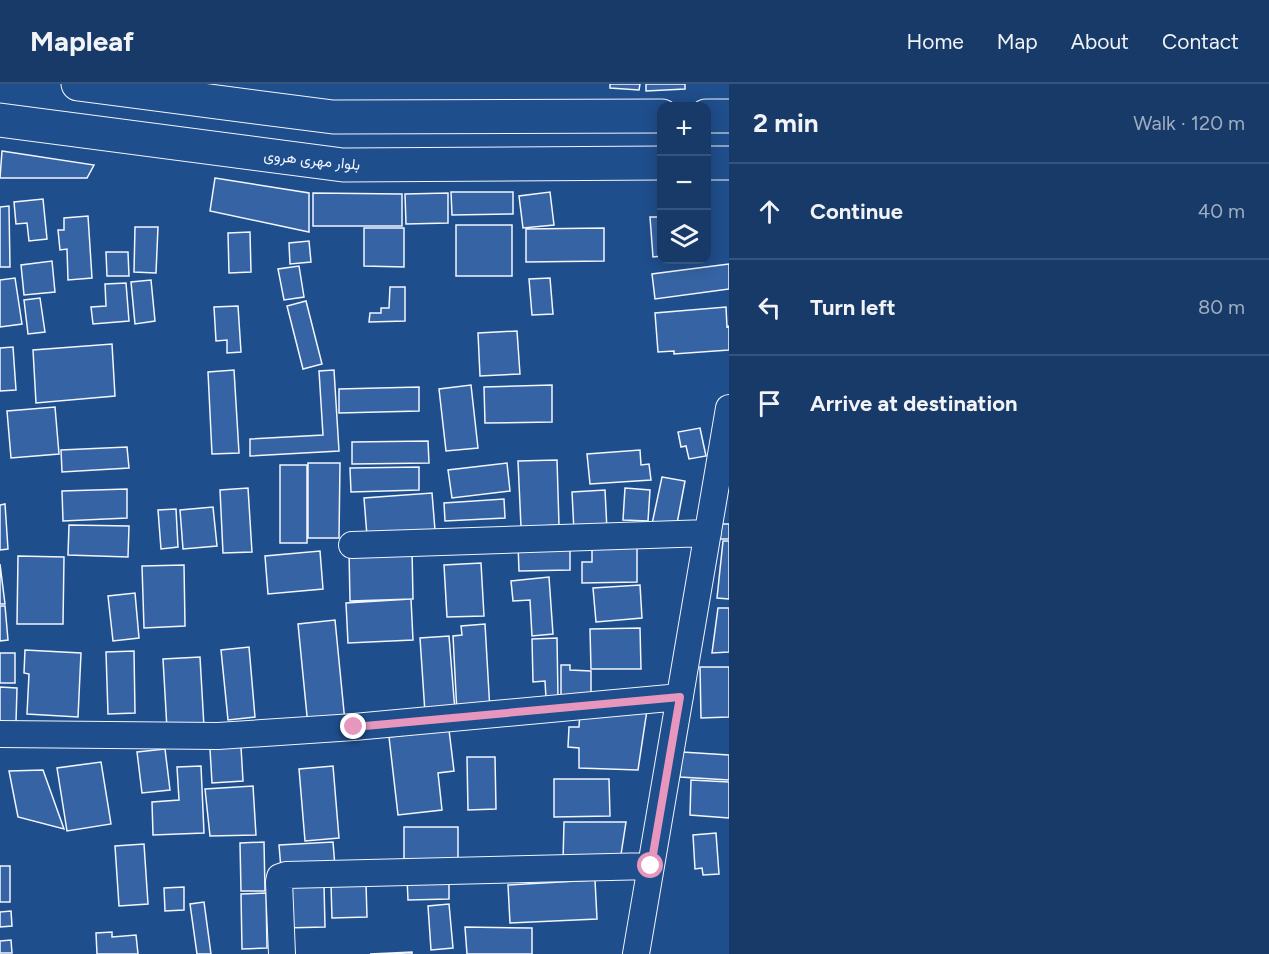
<!DOCTYPE html>
<html lang="en">
<head>
<meta charset="utf-8">
<style>
	:root { --surface:#173a69; --page:#20416f; --text:#f1f3f6; --muted:#9eadc0; --line:#36547d }
	body { margin:0; font-family:Figtree,Vazirmatn,sans-serif; background:var(--page); color:var(--text) }
	.controls { position:absolute; right:18px; top:18px; display:grid; overflow:hidden; border-radius:12px; box-shadow:0 3px 15px #0003 }
	.controls button { width:54px; height:54px; display:grid; place-items:center; padding:0; border:0; border-bottom:2px solid var(--line); background:var(--surface); color:var(--text); font:30px sans-serif }
	.stop { position:absolute; width:18px; height:18px; margin:-14px; border:4px solid #e797bd; border-radius:50%; background:#fff }
	.stop.end { background:#e797bd; border-color:#fff; box-shadow:0 2px 6px #0008 }
	.list { margin:0; padding:0; list-style:none }
	h2 { display:flex; justify-content:space-between; align-items:center; height:78px; margin:0; padding:0 24px; font-size:26px }
	h2 small { font-size:20px; font-weight:400; color:var(--muted) }
	.list li { display:grid; grid-template-columns:39px 1fr auto; gap:18px; align-items:center; box-sizing:border-box; height:96px; padding:0 24px; border-top:2px solid var(--line) }
	.list b { display:block; font-size:22px; white-space:nowrap }
	.list em { font-size:20px; font-style:normal; color:var(--muted) }
	.icon { flex:none; width:33px; height:33px; fill:none; stroke:currentColor; stroke-width:2; stroke-linecap:round; stroke-linejoin:round }
	.map { position:relative; flex:none; width:729px; height:870px; overflow:hidden }
	header { display:flex; align-items:center; gap:36px; box-sizing:border-box; height:84px; padding:0 30px; background:var(--surface); border-bottom:2px solid var(--line) }
	header strong { font-size:28px }
	nav { display:flex; gap:33px; margin-inline-start:auto; font-size:21px }
	main { display:flex }
	aside { flex:1; background:var(--surface) }
	.map>svg:first-child { display:block }
	.building { fill:#3563a3; stroke:#f2f6ff; stroke-width:1.5 }
	.lines { fill:none; stroke-linecap:round; stroke-linejoin:round }
	.minor-casing { stroke:#f2f6ff; stroke-width:28 }
	.trunk-casing { stroke:#f2f6ff; stroke-width:35 }
	.minor { stroke:#1f4e8c; stroke-width:26 }
	.trunk { stroke:#1f4e8c; stroke-width:33 }
	.route { stroke:#e797bd; stroke-width:8 }
	.labels { text-anchor:middle; dominant-baseline:central; stroke-width:4.5; stroke-linejoin:round; paint-order:stroke }
	.street-label { font-size:15px; fill:#f2f6ff; stroke:#1f4e8c }
</style>
</head>
<body>
<header>
<strong>Mapleaf</strong>
<nav><a>Home</a><a>Map</a><a>About</a><a>Contact</a></nav>
</header>
<main>
<div class="map">
<svg width="729" height="870" viewBox="0 0 729 870">
	<rect width="100%" height="100%" fill="#1f4e8c"/>
	<path class="building" d="M610,0h30l-1,6 -29,-2z
		M646,0h39v5l-39,2z
		M2,67l92,14 -7,13h-87z
		M215,94l94,15v39l-99,-21z
		M451,108h62v22l-61,1z
		M550,108l4,33 -31,3 -4,-32z
		M313,109l89,1v32h-89z
		M448,109v30l-42,1 -1,-30z
		M43,115l4,40 -18,2 -2,-18 -11,1 -2,-22z
		M9,122l1,61h-10v-60z
		M88,132l4,62 -24,2 -1,-31 -7,1 -2,-20h6v-12z
		M650,133h12v39l-9,1z
		M456,141h56v51h-56z
		M135,143h23l-2,46 -22,-1z
		M364,144h40v39l-40,-1z
		M604,144v33l-78,1v-33z
		M250,148l1,40 -22,1 -1,-40z
		M309,157l2,21 -21,2 -1,-21z
		M106,168h22l1,24h-22z
		M52,177l3,31 -31,3 -3,-30z
		M729,180v25l-74,10 -3,-25z
		M299,182l5,31 -20,3 -6,-31z
		M15,194l7,46 -22,3v-47z
		M550,194l3,36 -21,1 -3,-36z
		M151,196l4,41 -20,3 -4,-42z
		M126,199l3,38 -36,3 -2,-17 15,-1 -1,-22z
		M390,203h15v34l-36,1 1,-9h11v-5h8z
		M40,214l5,34 -17,2 -4,-34z
		M306,217l16,63 -19,5 -16,-63z
		M238,222l3,46 -14,1v-13l-11,1 -2,-34z
		M726,223l1,20 2,-1v24l-55,4v-3l-16,1 -3,-39z
		M517,247l3,43 -40,2 -2,-43z
		M112,260l3,52 -79,7 -3,-53z
		M13,263l3,43 -16,1v-43z
		M234,286l5,83 -27,1 -4,-82z
		M334,286l5,81 -89,5v-17l73,-4 -4,-64z
		M471,301l7,63 -32,3 -7,-62z
		M552,301v37l-67,1 -1,-36z
		M419,303v24l-80,2v-24z
		M55,323l4,47 -48,4 -4,-47z
		M700,344l6,28 -17,3 -3,-13 -5,1 -3,-15z
		M428,357l1,22 -77,1v-22z
		M127,363l2,21 -67,4 -1,-22z
		M640,366l1,15 8,-1 2,16 -61,4 -3,-30z
		M557,376l2,65 -38,2 -3,-66z
		M308,379h32l-1,75h-31z
		M507,379l3,28 -58,7 -4,-28z
		M280,381h27v78h-27z
		M419,383v23l-68,2 -1,-24z
		M662,393l23,4 -9,48 -24,-5z
		M248,404l4,64 -29,1 -3,-63z
		M625,404l25,2 -2,31 -25,-1z
		M127,405v29l-64,3 -1,-30z
		M605,406l2,40 -33,2 -2,-40z
		M432,409l3,37 -68,6 -3,-38z
		M504,415l1,19 -60,3 -1,-18z
		M5,420l3,45 -8,1v-45z
		M213,423l4,39 -34,3 -3,-39z
		M176,425l2,38 -17,2 -3,-39z
		M719,440h10v15h-10z
		M69,441l60,1 -1,31 -60,-2z
		M723,457h6v58l-12,-1z
		M637,458v40l-55,1v-21h10v-19z
		M570,459v27l-51,1 -1,-27z
		M412,466l1,49 -63,2 -1,-49z
		M320,467l3,38 -55,5 -3,-38z
		M18,472l46,1 -1,67h-46z
		M481,479l3,53 -37,1 -3,-52z
		M0,480l5,40h-5z
		M184,481l1,61 -41,2 -2,-62z
		M549,493l4,57 -21,2 -2,-36 -17,1 -2,-20z
		M640,501l2,33 -46,4 -3,-34z
		M135,509l4,45 -26,3 -5,-45z
		M411,515l2,41 -65,3 -2,-40z
		M0,522h5l3,34 -8,1z
		M718,524h11v44l-17,1z
		M335,536l10,102 -37,4 -10,-102z
		M485,540l5,87 -33,2 -4,-77 9,-1 -1,-9z
		M640,544l1,41h-50l-1,-40z
		M449,552l6,75 -30,2 -5,-75z
		M557,554l1,60h-12l-1,-17 -12,1 -1,-43z
		M249,563l6,70 -27,3 -7,-70z
		M25,566l56,3 -3,64 -51,-3 2,-40 -5,-1z
		M134,567l1,62 -27,1 -2,-62z
		M0,569h15v30h-15z
		M200,573l4,70 -37,2 -4,-70z
		M561,581h9v5l21,1v26h-30z
		M700,583h29v50l-28,1z
		M0,603l17,1 -1,34h-16z
		M580,626h67l-9,60 -59,-2v-20l-11,-1 1,-20h10z
		M449,646l5,41 -16,2 4,37 -44,5 -9,-78z
		M241,663l2,34 -31,2 -2,-34z
		M165,665l5,41 -28,3 -5,-41z
		M682,668l47,3v25l-49,-3z
		M467,673h28l1,52 -28,1z
		M101,678l10,62 -44,7 -10,-63z
		M201,682l3,67 -51,2 -1,-33 27,-2 -2,-33z
		M333,682l6,72 -34,3 -6,-72z
		M43,686l21,59 -46,-12 -9,-46z
		M554,695h55l1,37 -56,1z
		M691,696l38,2v36l-39,-3z
		M253,702l3,49 -46,1 -5,-47z
		M564,738h62l-6,39h-57z
		M404,743h54v34l-54,1z
		M716,749l3,41 -16,1 -1,-7 -7,1 -2,-34z
		M264,758l1,49h-24l-1,-48z
		M333,758l2,25 -54,2 -2,-24z
		M144,760l4,60 -29,2 -4,-60z
		M0,782h10v36h-10z
		M449,793v22l-41,1 -1,-22z
		M595,796l2,39 -87,4 -2,-38z
		M366,799l1,34 -35,1 -1,-34z
		M324,801l1,42 -41,1 -1,-42z
		M184,803v23l-19,1 -1,-23z
		M266,809l1,55 -25,1 -1,-55z
		M204,818l7,52h-14l-7,-50z
		M449,820l4,44 -22,2 -3,-44z
		M11,827l1,15 -12,1v-15z
		M465,843l67,1v26h-65z
		M112,848v5l24,-2 2,19h-41l-1,-21z
		M11,856l1,13h-12v-12z
		M412,868v2h-42z"/>
	<g class="lines">
		<g class="minor-casing">
			<path id="minor" d="M352,461l356,-12
				M0,650l218,2 136,-9 326,-30
				M282,870l-3,-72 1,-5 6,-2 365,-9
				M636,870l93,-546"/>
		</g>
		<g class="trunk-casing">
			<path id="trunk" d="M78,0l255,33 329,-1
				M706,32h23
				M0,36l343,45 319,-2
				M706,79h23"/>
		</g>
		<use href="#minor" class="minor"/>
		<use href="#trunk" class="trunk"/>
	</g>
	<g class="lines">
		<path class="route" d="M354,643l326,-30 -29,169"/>
	</g>
	<g class="labels">
		<g class="street-label">
			<text transform="translate(312 76) rotate(6)">بلوار مهری هروی</text>
		</g>
	</g>
</svg>
<div class="controls">
<button>+</button>
<button>−</button>
<button><svg class="icon" aria-label="layers" viewBox="0 0 24 24"><path d="M12 4l9 5-9 5-9-5zM3 14l9 5 9-5"/></svg></button>
</div>
<div class="stop" style="left:651px;top:782px"></div>
<div class="stop end" style="left:354px;top:643px"></div>
</div>
<aside>
<h2>2 min<small>Walk · 120 m</small></h2>
<ul class="list">
<li><svg class="icon" aria-label="ahead" viewBox="0 0 24 24"><path d="M12 20V5M6 11l6-6 6 6"/></svg><div><b>Continue</b></div><em>40 m</em></li>
<li><svg class="icon" aria-label="left" viewBox="0 0 24 24"><path d="M17 20v-9H6M10 6l-5 5 5 5"/></svg><div><b>Turn left</b></div><em>80 m</em></li>
<li><svg class="icon" aria-label="arrive" viewBox="0 0 24 24"><path d="M6 21V4h12l-3 4 3 4H6"/></svg><div><b>Arrive at destination</b></div></li>
</ul>
</aside>
</main>
</body>
</html>
